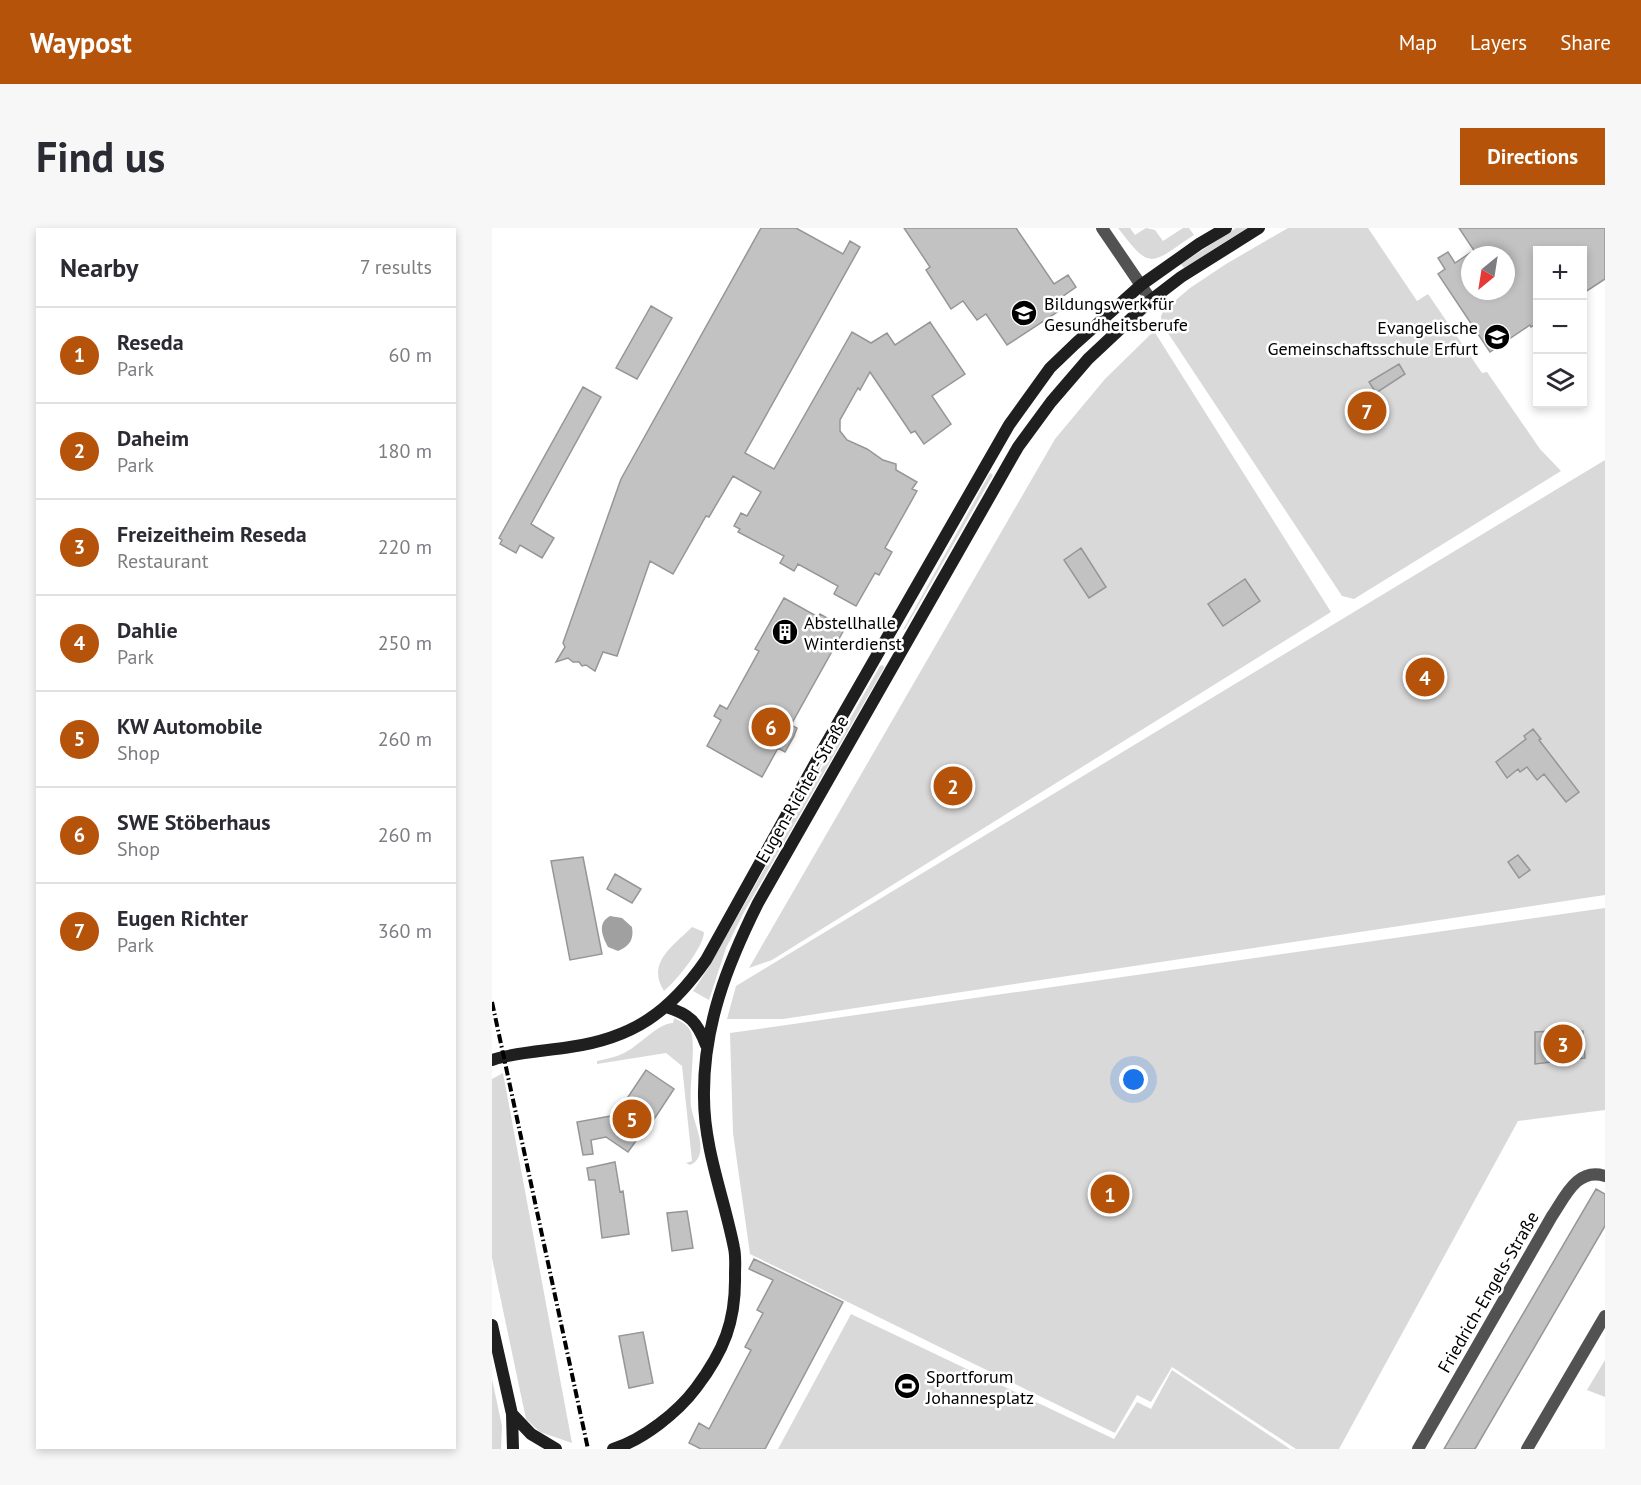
<!DOCTYPE html>
<html lang="en">
<head>
<meta charset="utf-8">
<style>
	:root { --surface:#fff; --page:#f7f7f7; --text:#2b2b33; --muted:#7c7c81; --line:#e1e1e2; --accent:#b45309 }
	body { margin:0; font-family:"PT Sans",sans-serif; background:var(--page); color:var(--text) }
	.controls { position:absolute; right:18px; top:18px; display:grid; overflow:hidden; border-radius:0px; box-shadow:0 3px 9px #0003 }
	.controls button { width:54px; height:54px; display:grid; place-items:center; padding:0; border:0; border-bottom:2px solid var(--line); background:var(--surface); color:var(--text); font:30px sans-serif }
	.compass { position:absolute; left:969px; top:18px; width:54px; height:54px; border-radius:50%; background:var(--surface); box-shadow:0 3px 9px #0003; rotate:210deg }
	.you { position:absolute; left:642px; top:852px; width:21px; height:21px; margin:-15px; border:4px solid #fff; border-radius:50%; background:#1a73e8; box-shadow:0 0 0 9px #1a73e833 }
	.badge { display:grid; place-items:center; width:39px; height:39px; border-radius:50%; background:var(--accent); color:#fff; font-size:20px; font-weight:700 }
	.pin { position:absolute; translate:-50% -50%; border:3px solid #fff; box-shadow:0 2px 6px #0006 }
	.list { margin:0; padding:0; list-style:none }
	h2 { display:flex; justify-content:space-between; align-items:center; height:78px; margin:0; padding:0 24px; font-size:26px }
	h2 small { font-size:20px; font-weight:400; color:var(--muted) }
	.list li { display:grid; grid-template-columns:39px 1fr auto; gap:18px; align-items:center; box-sizing:border-box; height:96px; padding:0 24px; border-top:2px solid var(--line) }
	.list b { display:block; font-size:22px; white-space:nowrap }
	.list p { margin:0; font-size:20px; white-space:nowrap; color:var(--muted) }
	.list em { font-size:20px; font-style:normal; color:var(--muted) }
	.icon { flex:none; width:33px; height:33px; fill:none; stroke:currentColor; stroke-width:2; stroke-linecap:round; stroke-linejoin:round }
	.map { position:relative; flex:none; width:1113px; height:1221px; overflow:hidden; border-radius:0px }
	header { display:flex; align-items:center; gap:36px; box-sizing:border-box; height:84px; padding:0 30px; background:var(--accent); color:#fff }
	header strong { font-size:28px }
	nav { display:flex; gap:33px; margin-inline-start:auto; font-size:21px }
	.intro { display:flex; align-items:center; justify-content:space-between; box-sizing:border-box; height:144px; padding:0 36px }
	h1 { margin:0; font-size:42px }
	.button { padding:15px 27px; border-radius:0px; background:var(--accent); color:#fff; font-size:21px; font-weight:700 }
	main { display:flex; gap:36px; padding:0 36px }
	aside { flex:1; background:var(--surface); border-radius:0px; box-shadow:0 3px 9px #0003 }
	.map>svg:first-child { display:block }
	.green { fill:#d9d9d9 }
	.water { fill:#a0a0a0 }
	.building { fill:#c2c2c2; stroke:#969696; stroke-width:1.5 }
	.lines { fill:none; stroke-linecap:round; stroke-linejoin:round }
	.minor { stroke:#525252; stroke-width:12 }
	.tertiary { stroke:#525252; stroke-width:12 }
	.secondary { stroke:#1f1f1f; stroke-width:12 }
	.rail { stroke:#000; stroke-width:4; stroke-dasharray:9 3 1.5 3; stroke-linecap:butt }
	.labels { text-anchor:middle; dominant-baseline:central; stroke-width:5; stroke-linejoin:round; paint-order:stroke }
	.poi-label { font-size:18px; fill:#000; stroke:#fff; text-anchor:start }
	.street-label { font-size:18px; fill:#000; stroke:#fff }
</style>
</head>
<body>
<header>
<strong>Waypost</strong>
<nav><a>Map</a><a>Layers</a><a>Share</a></nav>
</header>
<div class="intro"><h1>Find us</h1><a class="button">Directions</a></div>
<main>
<aside>
<h2>Nearby<small>7 results</small></h2>
<ul class="list">
<li><span class="badge">1</span><div><b>Reseda</b><p>Park</p></div><em>60 m</em></li>
<li><span class="badge">2</span><div><b>Daheim</b><p>Park</p></div><em>180 m</em></li>
<li><span class="badge">3</span><div><b>Freizeitheim Reseda</b><p>Restaurant</p></div><em>220 m</em></li>
<li><span class="badge">4</span><div><b>Dahlie</b><p>Park</p></div><em>250 m</em></li>
<li><span class="badge">5</span><div><b>KW Automobile</b><p>Shop</p></div><em>260 m</em></li>
<li><span class="badge">6</span><div><b>SWE Stöberhaus</b><p>Shop</p></div><em>260 m</em></li>
<li><span class="badge">7</span><div><b>Eugen Richter</b><p>Park</p></div><em>360 m</em></li>
</ul>
</aside>
<div class="map">
<svg width="1113" height="1221" viewBox="0 0 1113 1221">
	<rect width="100%" height="100%" fill="#fff"/>
	<path class="green" d="M626,0h12l5,7 11,-7 9,2 8,11 20,-13h6l5,7c-43,28 -42,38 -76,-7z
		M744,0h11l-63,40 -3,-4z
		M796,0h80l49,73 11,-7 54,79 5,-1 53,77 21,22 -207,128 -12,-3 -180,-272 -1,-8 3,-6 26,-22 36,-24z
		M662,103l177,281 -559,348 -23,8 306,-529 50,-60z
		M1113,232v435l-822,124h-56l9,-33z
		M498,245l3,2 -88,154 -2,1z
		M391,437l1,3 -140,244 -18,36 -17,52 -16,-9 14,-21 173,-304z
		M1113,680v202l-87,11 -179,328h-43l-124,-82 -21,35 -14,-7 -22,38 -365,-179 -17,-121 -3,-100z
		M200,699l12,5c0,15 -28,49 -40,59 -18,-28 9,-45 28,-64z
		M182,790c7,3 14,7 17,14 5,13 -2,55 0,74 2,17 21,49 -1,59l-4,-2 6,-2 -10,-95 -16,-13 -69,11v-3c9,-2 19,-4 27,-8 15,-7 34,-30 49,-30z
		M11,845l69,370 -32,-11 -14,-13 -34,-161v-179z
		M359,1086l263,125 23,-37 14,7 21,-39 118,79h-512z
		M1113,1132v37l-18,-7z
		M0,1151l10,47 -1,23h-9z"/>
	<path class="water" d="M118,688l12,2 10,9c2,12 -2,19 -14,24l-10,-4c-6,-11 -11,-24 2,-31z"/>
	<path class="building" d="M269,0h35l47,26 7,-13 10,6 -115,206 29,16 78,-137 19,11 16,-10 8,12 35,-23 35,52 -33,22 19,28 -27,20 -9,-13 -4,2 -41,-61 -10,18 -2,-2 -18,32v11l7,9 20,9 16,11 13,4v6l21,12 -5,7 5,2 -32,57 7,4 -13,23 -4,-2 -19,33 -22,-12 4,-8 -40,-22 -4,7 -14,-8 4,-7 -46,-24 2,-3 -6,-3 7,-13 6,3 14,-24 -28,-16 -24,41 -3,-1 -33,58 -23,-13 -33,95 -14,-4 -8,19 -9,-6 -4,1 -3,-4h-6l-5,-4 -12,4 9,-15 -2,-4 58,-164z
		M412,0h112l38,56 14,-9 8,12 -14,10 6,8 -61,40 -21,-31 -9,6 -14,-19 -12,8 -25,-39 4,-3z
		M967,0h146v51l-23,15v-44h-44v73l-7,4 -1,-2 -40,27 -52,-78 7,-5 -7,-11 10,-6 7,11 15,-10v38h36v-36h-29z
		M159,78l21,12 -35,61 -21,-11z
		M907,136l6,10 -29,19 -7,-11z
		M91,159l18,10 -70,127 23,14 -12,20 -22,-13 -4,8 -16,-9 2,-4 -3,-2z
		M589,320l25,39 -17,11 -25,-38z
		M753,351l15,22 -37,25 -15,-22z
		M292,370l34,19 2,-3 25,14 -54,97 6,3 -3,8 -9,16 -7,-4 -16,29 -55,-31 14,-26 -7,-4 6,-11 7,4 32,-58 -4,-2z
		M1041,501l8,10 -2,1 40,52 -13,10 -22,-28 -7,6 -10,-13 -7,5 -2,-3 -11,9 -11,-16 30,-23 -2,-3z
		M1026,627l12,15 -11,8 -11,-16z
		M91,629l19,97 -32,6 -19,-99z
		M123,646l26,15 -9,14 -25,-14z
		M1060,803l1,3 30,-3 2,27 -50,6v-32z
		M154,842l28,19 -33,50 -3,-1 -10,14 -22,-15 -15,3 2,14 -10,1 -6,-33 39,-7z
		M123,934l5,30 3,-1 6,43 -27,4 -7,-58h-6l-2,-12z
		M1104,961l9,5v32l-130,223h-31z
		M195,983l6,37 -21,3 -5,-38z
		M262,1031l89,43 -78,147h-64l-12,-6 10,-20 10,6 42,-79 -6,-3 18,-34 -6,-3 16,-30 -24,-11z
		M151,1104l10,51 -24,5 -10,-52z"/>
	<g class="lines">
		<path class="minor" d="M926,1221l134,-233c13,-19 25,-49 53,-40"/>
		<path class="tertiary" d="M610,0l49,72
			M1035,1221l78,-133"/>
		<path class="secondary" d="M174,779c24,7 31,15 40,38
			M0,832c24,-8 53,-9 78,-13 63,-9 100,-35 136,-87l116,-209 187,-326 41,-57 25,-24 66,-59 58,-41 27,-16
			M0,1097l20,89 1,35
			M20,1186l19,20 25,15
			M121,1221c30,-9 65,-37 83,-61 28,-37 40,-67 39,-113 0,-9 1,-18 -1,-27 -10,-51 -30,-99 -30,-151 -1,-71 23,-132 54,-194l260,-456 33,-45 37,-43 63,-59 30,-23 78,-49"/>
		<path class="rail" d="M0,774l96,447"/>
	</g>
	<defs>
		<g id="school-disc" transform="scale(1.35)"><circle r="9.5" fill="#000" stroke="#fff"/><path d="M0-5L7-2L0 1L-7-2ZM-4 1L0 2.5L4 1V4Q0 6-4 4Z" fill="#fff"/></g>
		<g id="building-disc" transform="scale(1.35)"><circle r="9.5" fill="#000" stroke="#fff"/><path d="M-4-6H4V6H1V3H-1V6H-4ZM-2.5-4.3h1.7v1.8h-1.7ZM.8-4.3h1.7v1.8H.8ZM-2.5-1h1.7V.8h-1.7ZM.8-1h1.7V.8H.8Z" fill="#fff"/></g>
		<g id="stadium-disc" transform="scale(1.35)"><circle r="9.5" fill="#000" stroke="#fff"/><path d="M0-5a6.5 5 0 1 0 0 10a6.5 5 0 1 0 0-10ZM-3.5-1.8h7v3.6h-7Z" fill="#fff"/></g>
	</defs>
	<g fill-rule="evenodd">
		<use href="#school-disc" x="532" y="85"/>
		<use href="#school-disc" x="1005" y="109"/>
		<use href="#building-disc" x="293" y="404"/>
		<use href="#stadium-disc" x="415" y="1158"/>
	</g>
	<g class="labels">
		<g class="poi-label">
			<text x="552" y="75">Bildungswerk für<tspan x="552" dy="21">Gesundheitsberufe</tspan></text>
			<text x="986" y="99" text-anchor="end">Evangelische<tspan x="986" dy="21">Gemeinschaftsschule Erfurt</tspan></text>
			<text x="312" y="394">Abstellhalle<tspan x="312" dy="21">Winterdienst</tspan></text>
			<text x="434" y="1148">Sportforum<tspan x="434" dy="21">Johannesplatz</tspan></text>
		</g>
		<g class="street-label">
			<text transform="translate(310 561) rotate(-60)">Eugen-Richter-Straße</text>
			<text transform="translate(996 1064) rotate(-60)">Friedrich-Engels-Straße</text>
		</g>
	</g>
</svg>
<div class="controls">
<button>+</button>
<button>−</button>
<button><svg class="icon" aria-label="layers" viewBox="0 0 24 24"><path d="M12 4l9 5-9 5-9-5zM3 14l9 5 9-5"/></svg></button>
</div>
<svg class="compass" viewBox="-18 -18 36 36"><path d="M0-13l5 13h-10z" fill="#e53935"/><path d="M0 13l5-13h-10z" fill="#7c7c81"/></svg>
<div class="you"></div>
<div class="pin badge" style="left:618px;top:966px">1</div>
<div class="pin badge" style="left:461px;top:558px">2</div>
<div class="pin badge" style="left:1071px;top:816px">3</div>
<div class="pin badge" style="left:933px;top:449px">4</div>
<div class="pin badge" style="left:140px;top:891px">5</div>
<div class="pin badge" style="left:279px;top:499px">6</div>
<div class="pin badge" style="left:875px;top:183px">7</div>
</div>
</main>
</body>
</html>
